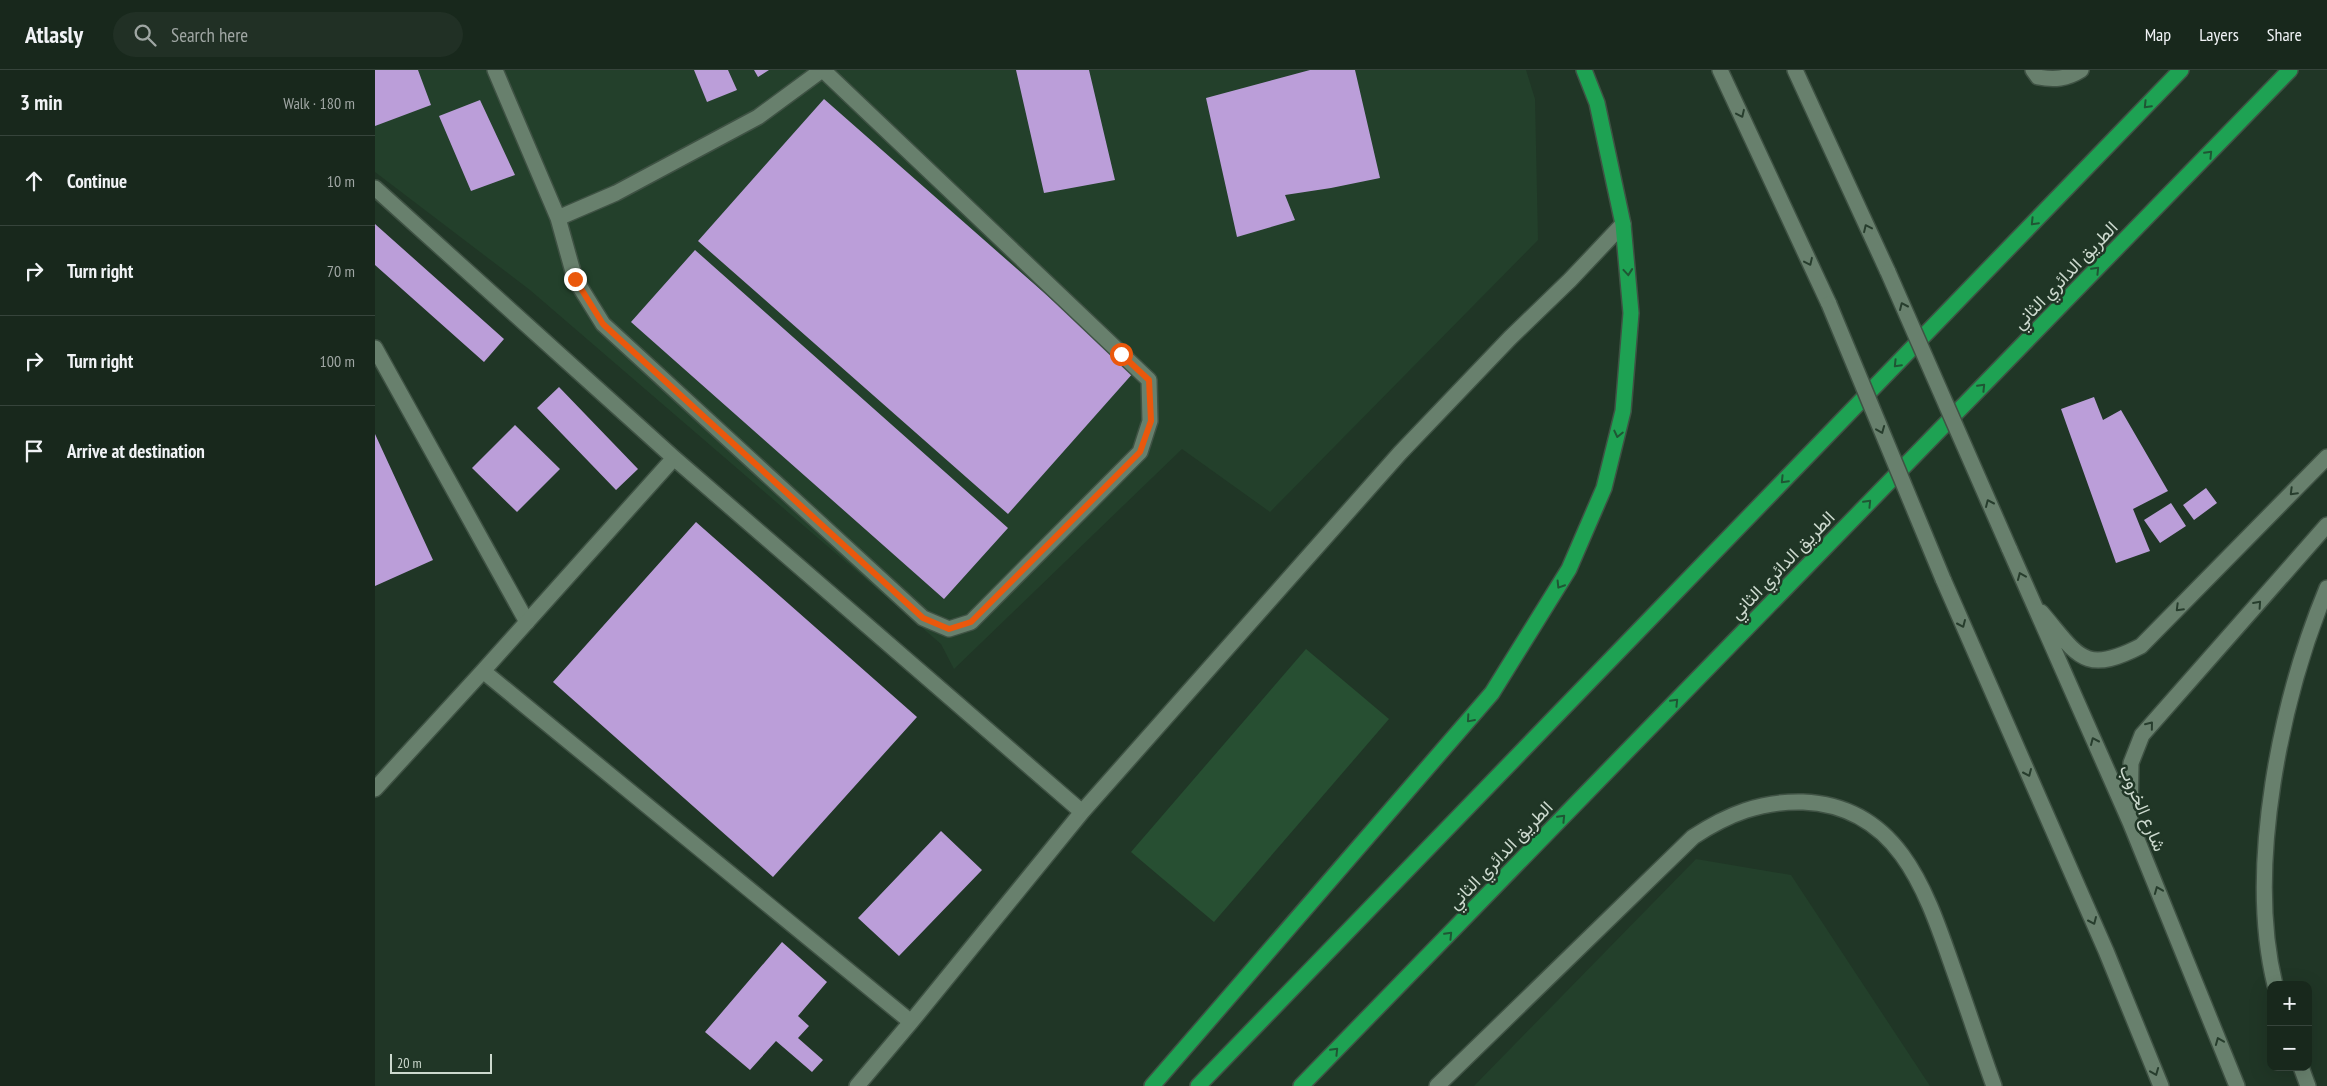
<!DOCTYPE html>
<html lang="en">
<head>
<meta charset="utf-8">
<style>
	:root { --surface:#18281c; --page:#213025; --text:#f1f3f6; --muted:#9fa6a3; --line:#36443b }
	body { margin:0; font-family:"PT Sans Narrow",Vazirmatn,sans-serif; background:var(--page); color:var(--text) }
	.controls { position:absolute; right:15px; bottom:15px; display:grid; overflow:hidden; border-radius:10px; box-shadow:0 5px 20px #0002 }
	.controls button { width:45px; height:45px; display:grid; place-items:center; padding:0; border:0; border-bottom:1px solid var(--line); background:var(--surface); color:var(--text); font:25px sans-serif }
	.scale { position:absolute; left:15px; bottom:12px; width:102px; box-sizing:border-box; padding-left:5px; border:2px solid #ccd9ce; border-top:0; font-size:14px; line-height:18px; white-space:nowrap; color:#ccd9ce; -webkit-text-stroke:4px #203626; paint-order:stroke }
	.stop { position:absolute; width:15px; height:15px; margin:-11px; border:4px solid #ea580c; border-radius:50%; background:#fff }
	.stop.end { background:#ea580c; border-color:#fff; box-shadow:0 1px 5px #0008 }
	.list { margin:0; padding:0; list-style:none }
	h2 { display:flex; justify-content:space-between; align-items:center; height:65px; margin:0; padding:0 20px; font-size:21px }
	h2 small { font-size:16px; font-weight:400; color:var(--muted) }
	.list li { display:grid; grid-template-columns:32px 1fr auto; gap:15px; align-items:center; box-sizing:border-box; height:90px; padding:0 20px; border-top:1px solid var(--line) }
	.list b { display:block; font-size:19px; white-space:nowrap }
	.list em { font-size:16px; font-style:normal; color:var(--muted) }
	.icon { flex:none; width:28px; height:28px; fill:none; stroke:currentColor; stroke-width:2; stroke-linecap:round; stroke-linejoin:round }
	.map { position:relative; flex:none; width:1952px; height:1016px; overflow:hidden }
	header { display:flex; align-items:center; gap:30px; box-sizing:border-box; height:70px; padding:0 25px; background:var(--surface); border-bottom:1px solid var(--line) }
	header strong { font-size:24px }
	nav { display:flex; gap:28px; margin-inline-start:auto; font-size:18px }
	.search { width:350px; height:45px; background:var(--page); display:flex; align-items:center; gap:12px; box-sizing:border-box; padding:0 18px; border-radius:28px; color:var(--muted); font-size:19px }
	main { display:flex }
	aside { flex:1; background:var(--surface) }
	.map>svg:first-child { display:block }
	.built { fill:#23402b }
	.green { fill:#274f32 }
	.building { fill:#bb9ed9 }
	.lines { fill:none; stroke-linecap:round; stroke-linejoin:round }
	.lane-casing { stroke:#3f5244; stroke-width:18 }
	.street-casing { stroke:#3f5244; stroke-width:18 }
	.secondary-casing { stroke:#3f5244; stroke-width:18 }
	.highway-casing { stroke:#3f5244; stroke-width:18 }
	.lane { stroke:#68806d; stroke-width:15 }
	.street { stroke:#68806d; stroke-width:15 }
	.secondary { stroke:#68806d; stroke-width:15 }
	.highway { stroke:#1ea253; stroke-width:15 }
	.secondary-bridge-casing { stroke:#3f5244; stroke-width:18; stroke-linecap:butt }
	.secondary-bridge { stroke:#68806d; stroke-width:15 }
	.oneway { stroke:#1f5634 }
	.oneway2 { stroke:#273d2d }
	.route { stroke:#ea580c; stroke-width:6 }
	.labels { text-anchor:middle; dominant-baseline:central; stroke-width:5; stroke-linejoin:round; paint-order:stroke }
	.street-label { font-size:18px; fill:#ccd9ce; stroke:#203626 }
</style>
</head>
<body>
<header>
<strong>Atlasly</strong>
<div class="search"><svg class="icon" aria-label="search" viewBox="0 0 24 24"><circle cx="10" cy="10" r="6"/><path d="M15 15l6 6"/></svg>Search here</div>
<nav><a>Map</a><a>Layers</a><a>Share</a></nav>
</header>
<main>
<aside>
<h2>3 min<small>Walk · 180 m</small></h2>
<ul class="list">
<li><svg class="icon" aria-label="ahead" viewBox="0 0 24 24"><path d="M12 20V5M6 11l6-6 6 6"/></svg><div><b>Continue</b></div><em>10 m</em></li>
<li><svg class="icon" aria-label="right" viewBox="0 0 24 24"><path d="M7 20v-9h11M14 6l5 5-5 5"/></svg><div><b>Turn right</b></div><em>70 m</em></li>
<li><svg class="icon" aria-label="right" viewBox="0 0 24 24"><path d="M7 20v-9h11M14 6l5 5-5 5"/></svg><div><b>Turn right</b></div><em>100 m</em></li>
<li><svg class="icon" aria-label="arrive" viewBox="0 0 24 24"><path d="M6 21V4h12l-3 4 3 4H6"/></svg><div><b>Arrive at destination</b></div></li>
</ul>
</aside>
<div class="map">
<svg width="1952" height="1016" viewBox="0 0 1952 1016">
	<rect width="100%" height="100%" fill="#203626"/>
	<path class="built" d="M0,0h1151l9,29 3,141 -268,272 -88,-63 -228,220 -13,-25 -411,-354 -155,-118z
		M1321,789l95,16 139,211h-456z"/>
	<path class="green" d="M931,579l83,70 -175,203 -83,-70z"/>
	<path class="building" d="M0,0h43l13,35 -56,21z
		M319,0h34l9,20 -30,12z
		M379,0h15l-11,7z
		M641,0h73l26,110 -71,13z
		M935,0h45l25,108 -49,10 -46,7 10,25 -58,17 -31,-139z
		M449,29l310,273 -126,142 -310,-273z
		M105,30l35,75 -44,16 -32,-75z
		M0,154l129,115 -20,23 -109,-97z
		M320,180l313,278 -64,71 -313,-277z
		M184,317l79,82 -22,21 -79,-82z
		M1719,327l9,23 18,-10 47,81 -35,18 17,42 -34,12 -55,-154z
		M140,355l45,44 -43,43 -45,-44z
		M0,364l58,126 -58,26z
		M1831,418l11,15 -23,17 -11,-15z
		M1796,433l15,23 -26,17 -16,-23z
		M321,452l221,195 -144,160 -220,-195z
		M566,761l41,39 -83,86 -41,-38z
		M407,872l45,40 -29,34 11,10 -11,12 25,22 -11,12 -36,-31 -26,29 -45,-38z"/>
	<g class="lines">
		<g class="lane-casing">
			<path id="lane" d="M120,0l63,148 58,-25 142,-76 64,-47
				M1658,0l5,7c16,3 29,2 43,-7
				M183,148l17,61 28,45 320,294 26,11 22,-7 169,-170 10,-31 -1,-41 -326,-310
				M0,278l152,274"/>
		</g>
		<g class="street-casing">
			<path id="street" d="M0,118l299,270 408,354
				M108,601l428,351
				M0,719l108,-118 191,-213
				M1900,915c-29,-118 6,-286 52,-397
				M1926,997l7,19
				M482,1016l54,-64 171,-210 318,-359 110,-115 60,-58 53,-56"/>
		</g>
		<g class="secondary-casing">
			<path id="secondary" d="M1345,0l109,234
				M1420,0l93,202
				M1634,478l121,274 107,264
				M1568,509l163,372 55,135
				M1666,542c37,43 42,64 100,34l186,-189
				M1755,748l1,-55 11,-28 185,-210
				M1062,1016l256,-249c35,-23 68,-36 110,-35 96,4 123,89 150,166 14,39 27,79 41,118"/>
		</g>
		<g class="highway-casing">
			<path id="highway" d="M777,1016l340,-393 77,-124 35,-81 19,-77 8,-98 -8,-89 -26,-121 -13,-33
				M823,1016l983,-1016
				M926,1016l989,-1016"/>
		</g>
		<use href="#lane" class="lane"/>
		<use href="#street" class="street"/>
		<use href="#secondary" class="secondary"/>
		<use href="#highway" class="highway"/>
		<g class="secondary-bridge-casing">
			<path id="secondary-bridge" d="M1513,202l121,276
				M1454,234l114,275"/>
		</g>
		<use href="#secondary-bridge" class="secondary-bridge"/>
	</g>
	<defs><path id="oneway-chevron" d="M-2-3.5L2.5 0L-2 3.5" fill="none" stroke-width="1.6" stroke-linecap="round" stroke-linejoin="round" transform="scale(1.25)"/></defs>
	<g class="oneway">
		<use href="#oneway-chevron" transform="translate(1772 35) rotate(134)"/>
		<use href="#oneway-chevron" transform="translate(1834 84) rotate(-46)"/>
		<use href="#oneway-chevron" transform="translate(1659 152) rotate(134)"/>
		<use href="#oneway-chevron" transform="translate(1721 200) rotate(-46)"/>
		<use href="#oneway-chevron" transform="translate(1253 202) rotate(85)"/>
		<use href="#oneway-chevron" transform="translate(1522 294) rotate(134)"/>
		<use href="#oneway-chevron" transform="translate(1607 317) rotate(-46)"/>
		<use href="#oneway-chevron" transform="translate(1243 364) rotate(103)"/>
		<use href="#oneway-chevron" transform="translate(1409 410) rotate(134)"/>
		<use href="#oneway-chevron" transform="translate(1493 433) rotate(-46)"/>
		<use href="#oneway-chevron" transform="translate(1185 515) rotate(122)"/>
		<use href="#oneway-chevron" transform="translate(1300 632) rotate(-46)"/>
		<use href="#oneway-chevron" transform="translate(1095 649) rotate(131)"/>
		<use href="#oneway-chevron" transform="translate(1187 748) rotate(-46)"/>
		<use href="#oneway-chevron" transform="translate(1074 865) rotate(-46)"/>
		<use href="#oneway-chevron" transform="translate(960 981) rotate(-46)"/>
	</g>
	<g class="oneway2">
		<use href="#oneway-chevron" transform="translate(1366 44) rotate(65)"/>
		<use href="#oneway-chevron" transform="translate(1492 158) rotate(-115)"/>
		<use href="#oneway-chevron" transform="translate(1434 192) rotate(65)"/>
		<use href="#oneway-chevron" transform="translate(1528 236) rotate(-114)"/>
		<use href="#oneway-chevron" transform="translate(1506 360) rotate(68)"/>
		<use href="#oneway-chevron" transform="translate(1918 422) rotate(135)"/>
		<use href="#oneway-chevron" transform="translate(1614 433) rotate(-114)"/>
		<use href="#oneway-chevron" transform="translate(1646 506) rotate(-113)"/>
		<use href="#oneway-chevron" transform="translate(1883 534) rotate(-48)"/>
		<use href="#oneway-chevron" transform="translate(1804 538) rotate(135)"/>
		<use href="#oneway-chevron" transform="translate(1587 554) rotate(66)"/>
		<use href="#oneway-chevron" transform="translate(1775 655) rotate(-51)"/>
		<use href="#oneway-chevron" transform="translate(1719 671) rotate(-114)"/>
		<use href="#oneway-chevron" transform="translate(1653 703) rotate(66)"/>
		<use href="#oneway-chevron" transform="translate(1783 820) rotate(-112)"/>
		<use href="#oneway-chevron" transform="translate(1718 851) rotate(66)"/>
		<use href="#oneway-chevron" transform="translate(1844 971) rotate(-112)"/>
		<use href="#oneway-chevron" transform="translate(1780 1002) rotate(68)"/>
	</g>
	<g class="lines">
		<path class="route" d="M200,209l28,45 320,294 26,11 22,-7 169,-170 11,-31 -2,-41 -28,-26"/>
	</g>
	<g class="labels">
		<g class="street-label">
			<text transform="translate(1690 205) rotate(-46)">الطريق الدائري الثاني</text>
			<text transform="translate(1407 495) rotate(-46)">الطريق الدائري الثاني</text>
			<text transform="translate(1768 738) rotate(67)">شارع الخروب</text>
			<text transform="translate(1125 785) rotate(-46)">الطريق الدائري الثاني</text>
		</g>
	</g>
</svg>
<div class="controls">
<button>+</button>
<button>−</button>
</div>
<div class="scale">20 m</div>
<div class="stop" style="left:746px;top:284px"></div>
<div class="stop end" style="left:200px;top:209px"></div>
</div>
</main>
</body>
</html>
